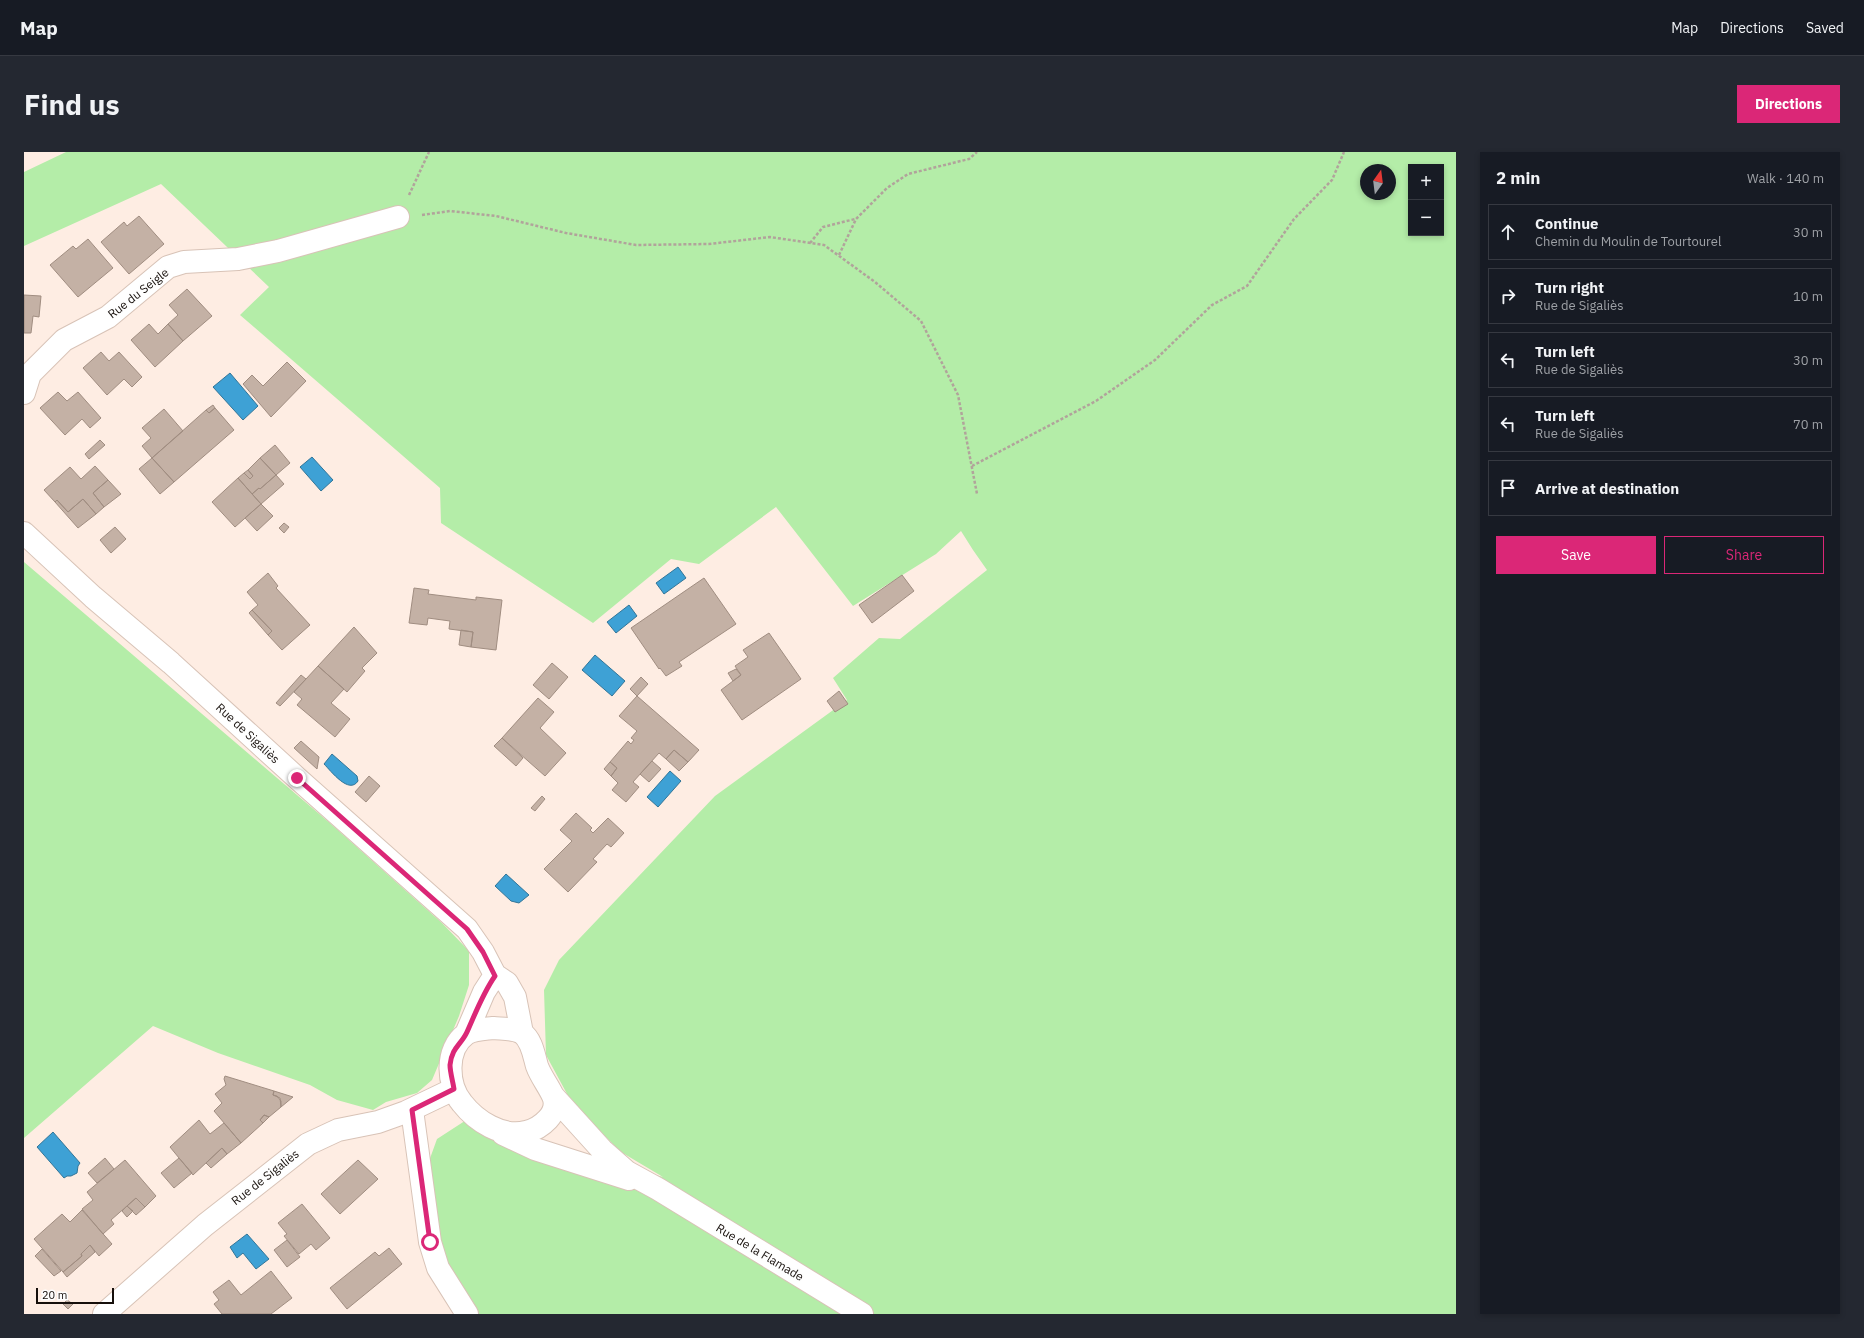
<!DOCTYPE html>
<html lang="en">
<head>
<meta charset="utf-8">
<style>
	:root { --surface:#171b24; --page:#242831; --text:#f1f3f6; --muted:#9ea1a6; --line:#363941; --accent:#db2777 }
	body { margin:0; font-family:"IBM Plex Sans",sans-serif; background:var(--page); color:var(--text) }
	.controls { position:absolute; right:12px; top:12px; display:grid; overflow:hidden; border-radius:0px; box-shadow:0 2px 6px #0003 }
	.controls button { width:36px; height:36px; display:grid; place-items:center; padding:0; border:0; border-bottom:1px solid var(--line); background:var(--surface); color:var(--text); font:20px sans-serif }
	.compass { position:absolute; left:1336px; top:12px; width:36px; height:36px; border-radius:50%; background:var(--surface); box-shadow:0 2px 6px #0003; rotate:14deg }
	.scale { position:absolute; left:12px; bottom:10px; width:78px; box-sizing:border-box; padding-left:4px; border:2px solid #160f0b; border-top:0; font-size:11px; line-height:14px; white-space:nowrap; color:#160f0b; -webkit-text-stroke:3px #fefefe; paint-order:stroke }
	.stop { position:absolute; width:12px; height:12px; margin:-9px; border:3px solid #db2777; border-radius:50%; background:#fff }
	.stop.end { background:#db2777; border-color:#fff; box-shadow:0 1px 4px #0008 }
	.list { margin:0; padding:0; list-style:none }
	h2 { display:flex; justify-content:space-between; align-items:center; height:52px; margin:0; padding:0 16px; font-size:17px }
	h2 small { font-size:13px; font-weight:400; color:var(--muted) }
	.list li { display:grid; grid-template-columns:26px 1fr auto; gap:12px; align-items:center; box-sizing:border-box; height:56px; margin:0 8px 8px; padding:0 8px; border:1px solid var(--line); border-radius:0px }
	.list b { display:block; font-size:15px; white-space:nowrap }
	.list p { margin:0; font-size:13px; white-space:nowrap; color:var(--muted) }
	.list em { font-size:13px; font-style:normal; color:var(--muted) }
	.actions { display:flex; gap:8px; padding:12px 16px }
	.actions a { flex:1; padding:9px 0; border:1px solid var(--accent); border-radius:0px; text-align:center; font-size:14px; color:var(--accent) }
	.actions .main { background:var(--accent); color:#fff }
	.icon { flex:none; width:22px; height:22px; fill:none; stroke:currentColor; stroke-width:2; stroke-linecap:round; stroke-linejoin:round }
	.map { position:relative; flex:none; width:1432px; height:1162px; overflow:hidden; border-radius:0px }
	header { display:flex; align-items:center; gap:24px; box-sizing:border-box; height:56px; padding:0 20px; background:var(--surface); border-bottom:1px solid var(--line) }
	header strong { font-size:19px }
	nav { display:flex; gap:22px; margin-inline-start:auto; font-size:14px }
	.intro { display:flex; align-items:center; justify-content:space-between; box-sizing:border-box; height:96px; padding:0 24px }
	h1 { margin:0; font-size:28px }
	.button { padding:10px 18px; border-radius:0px; background:var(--accent); color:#fff; font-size:14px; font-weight:700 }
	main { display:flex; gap:24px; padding:0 24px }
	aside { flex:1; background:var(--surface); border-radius:0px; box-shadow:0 2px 6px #0003 }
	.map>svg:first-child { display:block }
	.green { fill:#b4eda8; fill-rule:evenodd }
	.water { fill:#3ea1d5; stroke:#327598 }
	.building { fill:#c4b1a5; stroke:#a08d81 }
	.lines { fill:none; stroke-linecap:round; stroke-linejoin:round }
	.minor-casing { stroke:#d8c3b7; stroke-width:24 }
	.path { stroke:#b1a39b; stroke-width:2.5; stroke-dasharray:3 2; stroke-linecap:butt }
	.minor { stroke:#fff; stroke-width:22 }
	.route { stroke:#db2777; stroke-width:5 }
	.labels { text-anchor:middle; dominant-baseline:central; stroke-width:4; stroke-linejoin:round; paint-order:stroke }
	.street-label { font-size:12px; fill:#160f0b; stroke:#fefefe }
</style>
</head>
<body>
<header>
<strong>Map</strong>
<nav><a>Map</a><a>Directions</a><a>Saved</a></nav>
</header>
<div class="intro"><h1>Find us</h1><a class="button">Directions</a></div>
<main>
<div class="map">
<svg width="1432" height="1162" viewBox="0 0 1432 1162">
	<rect width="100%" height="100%" fill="#feede3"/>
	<path class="green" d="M42,0h1390v1162h-983l-37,-65 -12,-74 13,-36 37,-24 22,15 167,47 -42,-25 -48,-47 -27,-50 -2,-65 15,-30 156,-164 132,-96 -14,-22 46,-40 21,1 87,-69 -14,-20 -12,-19 -25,23 -83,52 -77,-99 -77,57 -28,-5 -78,64 -152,-100 -1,-35 -200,-173 29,-28 -108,-103 -137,62v-74zM1387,15h30v66h-30zM1342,18h24v24h-24z
		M0,410l307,262 111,99 27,28v34l-10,31 -27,64 -15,13 -31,9 -13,8 -36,-10 -27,-15 -92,-32 -65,-27 -129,112z"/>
	<path class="water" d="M206,221l28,33 -15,14 -30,-33z
		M288,305l21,23 -12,11 -21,-24z
		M654,415l8,11 -22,16 -8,-11z
		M605,453l8,11 -21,17 -9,-11z
		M571,503l30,26 -13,15 -30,-26z
		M308,602l25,22 1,5c-9,14 -27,-10 -34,-17z
		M646,619l11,10 -23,26 -11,-10z
		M482,722l23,21 -10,8 -8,-2 -16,-15z
		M29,980l27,31 -2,3 -1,7 -6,3h-4l-3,2 -27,-31z
		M223,1082l22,25 -13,10 -13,-16 -6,5 -7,-11z"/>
	<path class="building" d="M115,64l25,28 -35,30 -28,-32 23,-20 3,4z
		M64,87l25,29 -35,29 -28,-32 23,-19 3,3z
		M163,137l25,27 -29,25 -15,-17 10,-9 -9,-10z
		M0,143l17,1 -2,21 -6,-1 -2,17h-7z
		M125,172l9,10 10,-10 15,17 -28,26 -24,-27z
		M77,200l8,9 10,-9 23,25 -10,10 -8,-8 -17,16 -24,-27z
		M263,210l19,19 -35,36 -28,-33 9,-9 11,11z
		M34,240l9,9 11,-9 23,26 -11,10 -8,-9 -17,16 -25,-27z
		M189,253l2,3 -6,5 -3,-3z
		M191,256l19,22 -60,52 -22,-24 54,-48 3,3z
		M140,257l19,22 -31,27 -10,-12 9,-8 -9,-10z
		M76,288l5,5 -16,14 -4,-5z
		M251,293l15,18 -14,12 -16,-17z
		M128,306l22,24 -14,12 -21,-25z
		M236,306l16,17 -16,14 -1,-1 -7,6 -14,-16 6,-5 6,6 3,-3 -5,-6z
		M71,314l13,14 -15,13 11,14 -8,7 -13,-15 -15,13 -11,-12 -2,2 -11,-12 26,-23 11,12z
		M224,318l5,6 -3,3 -6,-6z
		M252,323l8,9 -23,20 -9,-10 7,-6 1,1z
		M214,326l23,26 -26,23 -23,-25z
		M84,328l13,14 -17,13 -11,-14z
		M59,347l13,15 -18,14 -23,-26 2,-2 11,12z
		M237,352l12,12 -16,15 -12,-13z
		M260,371l5,4 -5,6 -5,-5z
		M91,375l11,12 -15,14 -11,-13z
		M244,421l10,13 -2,2 34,37 -28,25 -14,-15 4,-4 -20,-21 6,-5 -11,-13z
		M878,423l12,16 -42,32 -13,-18z
		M680,426l32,46 -57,38 3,4 -16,10 -6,-8 -1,1 -28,-41z
		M390,436l15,2 -1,4 48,6v-3l26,3 -6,50 -25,-3 2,-15 -24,-3 1,-8 -22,-3 -1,7 -18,-2z
		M228,458l20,21 -4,4 -19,-22z
		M330,475l23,26 -15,15 3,3 -18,21 -29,-26z
		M437,478l12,2 -2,15 -12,-2z
		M745,481l32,46 -59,41 -21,-30 20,-15 -6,-9 13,-9 -5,-7z
		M528,511l16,14 -19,22 -16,-14z
		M294,514l26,23 -13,14 19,16 -15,18 -38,-32 5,-6 -8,-7z
		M712,517l5,6 -8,6 -5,-8z
		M277,523l5,4 -26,27 -4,-3z
		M617,525l7,7 -11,12 -7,-7z
		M815,539l9,13 -13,8 -8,-11z
		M613,544l62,54 -11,12 -14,-12 -8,9 -7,-6 -26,29 6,5 -13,15 -14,-12 6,-7 -7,-7 6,-8 -7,-6 18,-21 3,3 3,-4 -3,-2 6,-7 -18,-15z
		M514,546l16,14 -14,16 26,25 -21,23 -43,-38z
		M478,586l21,20 -7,8 -22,-20z
		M277,589l18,16 -2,12 -23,-21z
		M650,598l14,12 -9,9 -13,-12z
		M628,609l9,8 -12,13 -9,-8z
		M586,610l7,6 -6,8 -7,-7z
		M345,624l11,10 -14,16 -11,-10z
		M518,644l3,3 -10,12 -4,-3z
		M552,661l16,15 -2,2 3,3 15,-15 16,15 -13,14 -4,-3 -14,15 4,3 -29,30 -24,-23 28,-28 -12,-11z
		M201,924l49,15 -1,4 4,1 4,5v6l-12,10 -5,-2 -4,5 3,3 -22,20 -27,-32 8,-8 -7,-9 11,-9 -2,-6z
		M250,939l19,6 -12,10 -1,-9 -7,-3z
		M240,963l5,2 -6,6 -3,-3z
		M175,968l11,14 14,-11 17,20 -14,11 -5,-6 -29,27 -23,-28z
		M198,996l5,6 -16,14 -5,-5z
		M81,1006l9,11 -17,14 -9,-10z
		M155,1006l13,15 -18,15 -13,-15z
		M101,1008l31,36 -11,11 -9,-9 -25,22 3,4 -11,10 -21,-25 11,-9 -6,-8z
		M334,1008l20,19 -38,35 -19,-20z
		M112,1046l9,9 -9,8 -9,-9z
		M278,1052l28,34 -14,12 -5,-6 -12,10 -15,-18 3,-2 -9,-11z
		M103,1054l6,5 -6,6 -5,-6z
		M58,1058l30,34 -13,12 -9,-11 -9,9 1,2 -19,16 -29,-33 28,-25 8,8z
		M263,1088l13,17 -13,10 -13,-17z
		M66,1093l5,7 -28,25 -4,-5 19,-16 -1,-2z
		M365,1096l13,16 -55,45 -17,-21 45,-36 4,4z
		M18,1097l19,22 -7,5 -19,-20z
		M247,1119l21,27 -21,16h-49l-8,-10 5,-4 -6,-8 16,-12 12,15z
		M43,1148l6,4 -5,5 -5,-5z"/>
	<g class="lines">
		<g class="minor-casing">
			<path id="minor" d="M0,241l6,-19 34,-34 44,-23 60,-50 16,-5 54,-3 40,-8 120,-34
				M0,381l69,64 78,66 126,115 170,151 16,23 12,23 12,8 8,14 7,36
				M469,876c8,1 21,0 29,5 10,7 12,23 15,33 4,11 11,19 16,30 8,17 -13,33 -27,36 -24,6 -50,-11 -64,-29 -15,-18 -17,-54 4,-69 7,-5 18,-5 27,-6z
				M442,882l18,-42 11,-17
				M530,945l48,53 25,22 31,17 204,125
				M388,958l18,132 8,26 29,46
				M479,982l32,15 94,30
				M80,1162l101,-89 103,-81 30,-14 40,-8 28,-10 48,-23"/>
		</g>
		<path class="path" d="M385,43l20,-43
			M398,63l28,-4 46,5 70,17 70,12 73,-1 61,-7 54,8 51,37 46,39 37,74 19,99
			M786,91l13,-16 32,-8
			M815,103l17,-36 31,-31 21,-14 61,-15 8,-7
			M948,314l124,-65 59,-41 57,-55 35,-19 47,-67 38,-39 12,-28"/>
		<use href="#minor" class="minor"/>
	</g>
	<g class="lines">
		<path class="route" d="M273,626l170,151 16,23 12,24c-12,17 -19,36 -28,56 -6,13 -15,15 -17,33 0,7 3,17 4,24l-42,21 18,132"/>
	</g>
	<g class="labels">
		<g class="street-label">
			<text transform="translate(114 141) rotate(-38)">Rue du Seigle</text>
			<text transform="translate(224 581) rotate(43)">Rue de Sigaliès</text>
			<text transform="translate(241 1025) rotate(-38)">Rue de Sigaliès</text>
			<text transform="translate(736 1100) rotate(31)">Rue de la Flamade</text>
		</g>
	</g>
</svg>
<div class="controls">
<button>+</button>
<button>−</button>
</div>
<svg class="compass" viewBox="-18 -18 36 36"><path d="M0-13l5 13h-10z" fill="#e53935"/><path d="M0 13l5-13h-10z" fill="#9ea1a6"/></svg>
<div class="scale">20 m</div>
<div class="stop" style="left:406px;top:1090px"></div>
<div class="stop end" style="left:273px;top:626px"></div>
</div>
<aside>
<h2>2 min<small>Walk · 140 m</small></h2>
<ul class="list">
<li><svg class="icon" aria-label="ahead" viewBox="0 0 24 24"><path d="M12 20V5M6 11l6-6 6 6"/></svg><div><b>Continue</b><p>Chemin du Moulin de Tourtourel</p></div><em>30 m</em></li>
<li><svg class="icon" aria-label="right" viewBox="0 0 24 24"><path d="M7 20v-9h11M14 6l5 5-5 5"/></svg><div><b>Turn right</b><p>Rue de Sigaliès</p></div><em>10 m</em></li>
<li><svg class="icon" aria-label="left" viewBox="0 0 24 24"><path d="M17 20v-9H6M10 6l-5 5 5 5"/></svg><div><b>Turn left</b><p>Rue de Sigaliès</p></div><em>30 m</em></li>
<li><svg class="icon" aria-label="left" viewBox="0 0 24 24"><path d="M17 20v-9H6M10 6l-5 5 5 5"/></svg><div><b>Turn left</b><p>Rue de Sigaliès</p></div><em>70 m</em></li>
<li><svg class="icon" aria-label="arrive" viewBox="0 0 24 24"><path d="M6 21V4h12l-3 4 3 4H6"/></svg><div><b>Arrive at destination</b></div></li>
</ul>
<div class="actions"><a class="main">Save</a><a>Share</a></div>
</aside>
</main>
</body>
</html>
